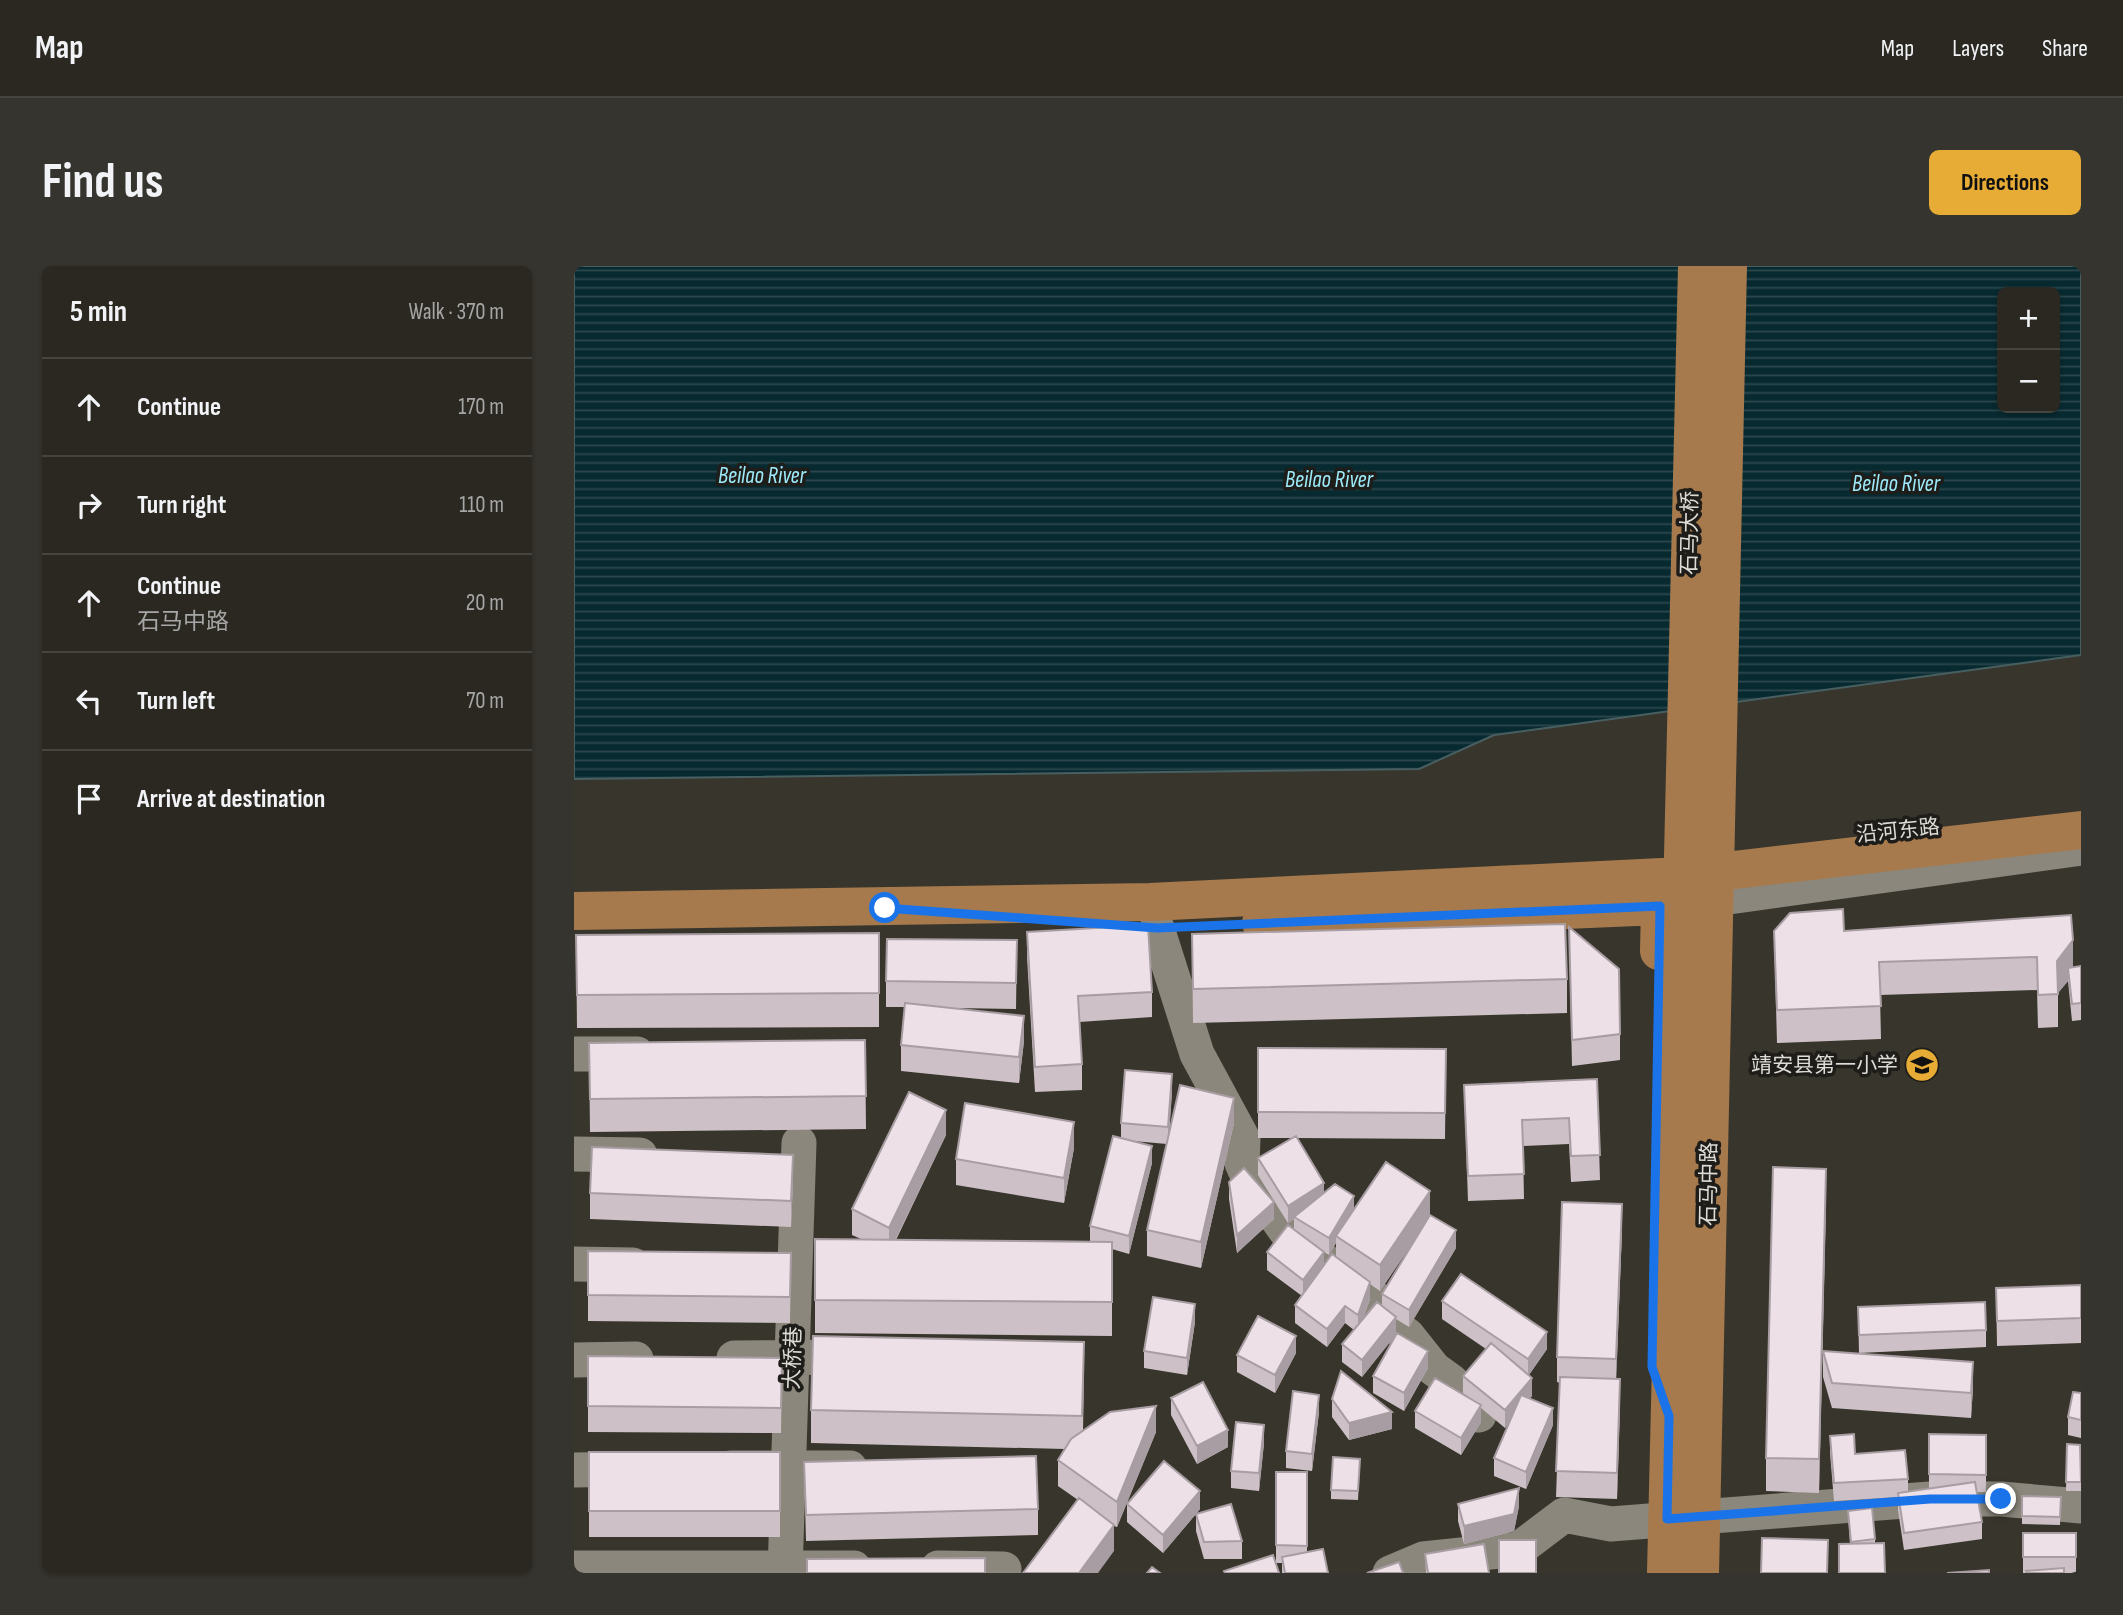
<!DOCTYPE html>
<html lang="en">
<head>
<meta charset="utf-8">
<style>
	:root { --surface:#2a2821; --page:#36342e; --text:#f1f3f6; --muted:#a5a6a5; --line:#46443f; --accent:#e6ac36 }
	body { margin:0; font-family:"Sofia Sans Condensed","Noto Sans SC",sans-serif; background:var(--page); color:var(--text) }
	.controls { position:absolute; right:21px; top:21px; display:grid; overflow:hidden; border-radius:10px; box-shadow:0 2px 5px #0004 }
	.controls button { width:63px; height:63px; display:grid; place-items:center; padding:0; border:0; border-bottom:2px solid var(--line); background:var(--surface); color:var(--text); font:35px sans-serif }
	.stop { position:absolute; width:21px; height:21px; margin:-16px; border:5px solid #1a73e8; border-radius:50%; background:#fff }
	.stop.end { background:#1a73e8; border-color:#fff; box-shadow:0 2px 7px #0008 }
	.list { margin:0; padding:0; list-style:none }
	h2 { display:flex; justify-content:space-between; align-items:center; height:91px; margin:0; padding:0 28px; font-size:30px }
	h2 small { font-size:23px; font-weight:400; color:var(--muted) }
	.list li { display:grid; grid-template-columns:46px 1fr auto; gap:21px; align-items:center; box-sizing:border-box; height:98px; padding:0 28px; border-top:2px solid var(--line) }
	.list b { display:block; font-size:26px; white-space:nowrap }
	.list p { margin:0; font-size:23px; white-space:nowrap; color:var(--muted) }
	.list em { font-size:23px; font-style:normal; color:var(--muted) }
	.icon { flex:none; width:38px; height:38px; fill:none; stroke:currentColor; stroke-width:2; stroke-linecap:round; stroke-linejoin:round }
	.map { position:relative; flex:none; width:1507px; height:1307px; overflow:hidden; border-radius:10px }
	header { display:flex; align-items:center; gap:42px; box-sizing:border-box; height:98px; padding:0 35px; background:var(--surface); border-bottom:2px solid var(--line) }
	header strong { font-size:33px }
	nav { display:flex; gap:38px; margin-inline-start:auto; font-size:24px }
	.intro { display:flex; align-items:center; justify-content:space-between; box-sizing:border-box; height:168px; padding:0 42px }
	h1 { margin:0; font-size:49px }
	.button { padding:18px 32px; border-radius:10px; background:var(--accent); color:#111; font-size:24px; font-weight:700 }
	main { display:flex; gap:42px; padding:0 42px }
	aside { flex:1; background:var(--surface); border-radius:10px; box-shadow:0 2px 5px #0004 }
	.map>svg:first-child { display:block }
	.water { fill:url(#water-rules); stroke:#485f62; stroke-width:2; fill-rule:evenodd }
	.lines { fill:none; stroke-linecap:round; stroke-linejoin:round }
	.minor { stroke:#8b877c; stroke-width:35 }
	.major { stroke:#a77a4d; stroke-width:38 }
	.wall { fill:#cdc1c7; fill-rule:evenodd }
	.shaded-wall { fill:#a79da2 }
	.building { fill:#eee0e7; stroke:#a79da2; stroke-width:2 }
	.route { stroke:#1a73e8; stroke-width:9 }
	.labels { text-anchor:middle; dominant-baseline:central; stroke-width:7; stroke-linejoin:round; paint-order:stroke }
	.street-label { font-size:21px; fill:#dedcd6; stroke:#1e1d19 }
	.poi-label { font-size:21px; fill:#dedcd6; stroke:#1e1d19; text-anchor:end }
	.water-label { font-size:23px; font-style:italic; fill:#9deafa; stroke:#1e1d19 }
</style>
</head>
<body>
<header>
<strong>Map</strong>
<nav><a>Map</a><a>Layers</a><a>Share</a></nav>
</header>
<div class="intro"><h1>Find us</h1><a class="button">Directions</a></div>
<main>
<aside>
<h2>5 min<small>Walk · 370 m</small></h2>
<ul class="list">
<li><svg class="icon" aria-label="ahead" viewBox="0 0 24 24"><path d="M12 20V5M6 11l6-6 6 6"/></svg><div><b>Continue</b></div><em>170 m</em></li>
<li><svg class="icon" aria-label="right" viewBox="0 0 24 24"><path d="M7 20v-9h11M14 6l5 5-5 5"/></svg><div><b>Turn right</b></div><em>110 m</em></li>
<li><svg class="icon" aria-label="ahead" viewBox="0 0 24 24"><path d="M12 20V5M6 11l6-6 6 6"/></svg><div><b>Continue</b><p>石马中路</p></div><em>20 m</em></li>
<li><svg class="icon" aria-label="left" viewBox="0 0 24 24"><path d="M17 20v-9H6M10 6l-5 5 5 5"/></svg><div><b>Turn left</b></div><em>70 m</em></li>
<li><svg class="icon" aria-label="arrive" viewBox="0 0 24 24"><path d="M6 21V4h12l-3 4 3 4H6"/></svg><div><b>Arrive at destination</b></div></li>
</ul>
</aside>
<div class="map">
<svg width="1507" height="1307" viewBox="0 0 1507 1307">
	<defs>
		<pattern id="water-rules" width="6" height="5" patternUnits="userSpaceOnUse" patternTransform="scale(1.75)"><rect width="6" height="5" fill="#072a30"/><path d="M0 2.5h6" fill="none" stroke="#2b484d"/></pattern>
	</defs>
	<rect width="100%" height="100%" fill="#38362c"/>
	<path class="water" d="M0,0h1507v389l-587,80 -75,34 -845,10zM1428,26h53v116h-53z"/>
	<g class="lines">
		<path class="minor" d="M1112,637l395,-55
			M583,662l40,126 46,85 -1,24 7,16 39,55 87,64 2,15 30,22 27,34 18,13 6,15 21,18
			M0,788h63
			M0,888l66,1
			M0,998l59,1
			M160,1092l126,-1
			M0,1094l62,-1
			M157,1202h119
			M0,1204l63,-1
			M0,1302h280
			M364,1302l66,1
			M211,1307l14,-430
			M816,1307l33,-14 96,-10 45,-34 47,9 319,-25h71l80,7"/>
		<path class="major" d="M0,645l576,-9 532,-26 399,-46
			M687,657l399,-17 -1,45
			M1092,1307l31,-1307
			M1126,1307l28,-1307"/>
	</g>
	<path class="wall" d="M1497,649l2,52 8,-1v54l-9,1 -4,-40 -10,12v34l-20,1 -1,-38 -157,5 1,44 -104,4 -3,-112h70z
		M995,661l51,107v26l-48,6z
		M453,666l125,60v25l-73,5 3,42v26l-47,2 -8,-135z
		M305,667v94l-302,1 -1,-93z
		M618,668l375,45v34l-374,10z
		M443,674l-1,69 -63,-1 71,33 -5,42 -118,-12v-26l4,-38h-19v-26z
		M291,774l1,89 -276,3 -1,-89z
		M684,782l188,1 -1,90 -148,-1 27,54 30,17 76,6 26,33 -47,79 -13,-8v16l32,33 -24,43 -31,-18v-17l22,-41 -33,42 -20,-15v-18l12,-14 -9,-7 -18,24 -32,-24v-18l7,-9 -35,-26v-18l27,-23v-10l-6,4 -30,-48v-17l33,-20h-33zM840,975l-32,53v13l-19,12 7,-20v-15l10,7zM762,977v14l-12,9v-14l5,3z
		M1023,813l3,101 -29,2 -2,-38 -46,2 1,53 -56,2 -4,-116z
		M598,826l-3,44 65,-13 -33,145 -54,-12v-26l20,-86 -34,-3 19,22 -23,91 -17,-5v87l-297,-3v-94h46l-9,-4v-26l94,-74 -50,105 194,1v-15l31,-88v-15z
		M500,882l-10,55 -108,-18v-26z
		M219,915l-2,46 -201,-8v-26z
		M655,916l45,37 -37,34 -8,-54z
		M1252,936l-7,291 -53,-2v-33z
		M1048,964l-6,148 4,26 -3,95 -61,-2 4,-114 -3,-1v-25z
		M14,985l203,2 -1,70 -202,-2z
		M1507,1019v58l-84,3 -1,-58z
		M868,1035l105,48 -18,26 3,21 -2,2 23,27 -27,64 -32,-13v-18l16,-36 -5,6 -24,-20v14l-20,33 -46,-27v-17l55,-13 -7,-5v-17l23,-27 -44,-30z
		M1284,1041l128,23v17l-127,6z
		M621,1056l-8,53 -43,-7v-17z
		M1249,1085l150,37 -2,30 -139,-10 -9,-31z
		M722,1087l-21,40 -38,-21v-17z
		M14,1090l194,2 -1,75 -193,-1z
		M510,1109l-1,56 73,1 -39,95 -3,-1v25l-36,-51 -20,-14v-26l7,-11 -254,-6v-33z
		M1507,1127v45l-13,-3v-18z
		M597,1132l57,49 -31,17 -26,-49z
		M758,1133l60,30 -43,11 -17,-23z
		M745,1146l-7,59 -26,-3v-17z
		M1355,1168l57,1v57h-9l5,30v17l-78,11 -6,-40v-13l-64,4 -4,-48v-17l25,18 53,25v13l21,-3z
		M690,1177l-5,48 -28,-3v-17z
		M1493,1178l14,12v35h-15z
		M15,1186h191v85h-191z
		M786,1193l-2,41 -27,-1v-9z
		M230,1196l234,47v26l-232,6z
		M702,1206h31v80l21,21h-46v-10h-6z
		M1448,1230l39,1 -1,28 -38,-1z
		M553,1238l73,5 -4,5 46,27v18h-38l-8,-28v-17l-33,39 -36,-31z
		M884,1238l61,2 -5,25 -50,13 -6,-23z
		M1274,1245l27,28v4l-25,1z
		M1449,1267h53v40h-53z
		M851,1288l64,19h-63z"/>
	<path class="shaded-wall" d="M1499,674v33l-5,-5v13l-11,13v-33z
		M450,750v25l-5,42v-26z
		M598,808v18l-4,52v-17z
		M660,832v25l-33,145v-26z
		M372,844v25l-57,118v-25z
		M500,856v26l-10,55v-25z
		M578,880v17l-23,91v-18z
		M219,889v26l-2,46v-26z
		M1252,903v33l-7,291v-34z
		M750,917v18l-30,16v2l-6,4v-17z
		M856,925v26l-50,74v-26z
		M780,930v17l-18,23v7l-7,12v-17z
		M700,936v17l-37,34v-18z
		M1048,938v26l-6,155v-26z
		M882,964v18l-47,79v-17z
		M750,986v17l-21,28v-17z
		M796,1016v17l-12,34v-18z
		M621,1038v18l-8,53v-17z
		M771,1040v17l-18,24v-18z
		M822,1051v18l-34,42v-17z
		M973,1066v17l-19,27v-17z
		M722,1070v17l-21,40v-18z
		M854,1085v17l-24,43v-18z
		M1399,1096v26l-2,30v-25z
		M958,1112v18l-27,32v-18z
		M1046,1113v25l-3,95v-26z
		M745,1129v17l-7,59v-17z
		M907,1139v17l-20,33v-17z
		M582,1140v26l-39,95v-25z
		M979,1142v17l-27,64v-17z
		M818,1146v17l-43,11v-17z
		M690,1159v18l-5,48v-18z
		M654,1164v17l-31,17v-18z
		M945,1222v18l-5,25 -50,13v-18z
		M626,1225v18l-37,44v-18z
		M540,1259v26l-16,22h-19z"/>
	<path class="building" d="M1269,643l1,22 227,-16 2,25 -16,21 1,33 -20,1 -1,-38 -158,5 2,44 -104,4 -3,-79 16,-18z
		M991,658l2,55 -374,10 -1,-55z
		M574,659l4,67 -74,4 4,68 -47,3 -8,-135z
		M995,661l50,42 1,65 -48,6z
		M305,667v60l-302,2 -1,-60z
		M313,673l130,1 -1,43 -130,-2z
		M1507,700v37l-9,1 -4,-36z
		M331,737l119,13 -5,41 -118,-12z
		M291,774l1,56 -276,3 -1,-56z
		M684,782l188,1 -1,64 -187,-1z
		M551,804l47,4 -4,53 -47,-4z
		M1023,813l3,76 -29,1 -2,-38 -47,2 2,54 -56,2 -4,-91z
		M606,819l54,13 -33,144 -54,-12z
		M335,826l37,18 -57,118 -37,-19z
		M391,837l109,19 -10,56 -108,-19z
		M539,870l39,10 -23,90 -39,-10z
		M722,870l28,47 -36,23 -30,-48z
		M18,881l201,8 -2,46 -201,-8z
		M812,896l44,29 -50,74 -44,-29z
		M1199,901l53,2 -7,290 -53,-1z
		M670,902l30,34 -37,33 -8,-53z
		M761,918l19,12 -25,42 -35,-21z
		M988,936l60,2 -6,155 -59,-2z
		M856,949l26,15 -47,80 -27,-16z
		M714,959l36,27 -21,28 -36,-28z
		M241,973l297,3v60l-297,-2z
		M14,985l203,2 -1,44 -202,-2z
		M758,988l38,28 -12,33 -13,-9 -18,23 -32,-24z
		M887,1008l86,58 -19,27 -86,-58z
		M1507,1019v33l-84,3 -1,-33z
		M579,1031l42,7 -8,54 -43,-7z
		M803,1036l19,15 -34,43 -20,-16z
		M1411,1036l1,28 -127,5 -1,-28z
		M684,1050l38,20 -21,39 -38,-20z
		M823,1067l31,18 -24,42 -31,-17z
		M239,1070l271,6 -2,74 -271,-6z
		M917,1077l41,35 -27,32 -42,-34z
		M1249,1085l150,11 -2,31 -139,-10z
		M14,1090l194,2 -1,50 -193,-2z
		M767,1105l51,41 -43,11 -17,-24z
		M986,1111l60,2 -3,94 -61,-2z
		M861,1112l46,27 -20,33 -46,-27z
		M629,1116l25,48 -31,16 -26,-48z
		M719,1125l26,4 -7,59 -26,-3z
		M1499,1126l8,1v27l-13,-3z
		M947,1129l32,13 -27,64 -32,-14z
		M582,1140l-39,96 -59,-42 13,-21 39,-27z
		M662,1156l28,3 -5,48 -28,-2z
		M1280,1168l1,20 50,-4 3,29 -74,4 -4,-47z
		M1355,1168l57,1v40l-57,-1z
		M1493,1178l13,1 1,37h-15z
		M15,1186h191v59h-191z
		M462,1190l2,53 -232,6 -2,-53z
		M759,1191l27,2 -2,32 -27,-1z
		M590,1195l36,30 -37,44 -36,-31z
		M702,1206h31v74l-31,-1z
		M1401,1216l7,40 -78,11 -6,-40z
		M945,1222l-5,26 -50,12 -6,-22z
		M1448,1230l39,1 -1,20 -38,-1z
		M505,1232l35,27 -35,48h-56z
		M657,1238l11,37 -38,1 -8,-28z
		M1298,1242l3,31 -24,3 -3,-31z
		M1449,1267h53v24h-53z
		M1188,1272l66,2 -1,33h-66z
		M925,1274h37v33h-37z
		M1310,1277l1,30h-46v-29z
		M910,1278l5,29h-61l-3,-19z
		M749,1283l5,24h-43l-3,-16z
		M699,1289l6,18h-54l-1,-2z
		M411,1292v15h-178v-14z
		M825,1296l4,11h-36z
		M578,1301l8,6h-13z
		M1490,1302v5h-37l-1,-2z
		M1415,1304v3h-42z"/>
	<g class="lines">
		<path class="route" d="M311,642l272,20 503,-22 -8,461 17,49 -2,103 263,-20h71"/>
	</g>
	<defs>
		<g id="school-disc" transform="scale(1.75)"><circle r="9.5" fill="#e6ac36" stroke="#1e1d19"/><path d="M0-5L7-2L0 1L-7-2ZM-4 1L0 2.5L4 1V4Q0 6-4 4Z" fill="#111"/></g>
	</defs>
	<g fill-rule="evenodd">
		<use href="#school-disc" x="1348" y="799"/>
	</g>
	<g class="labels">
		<g class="street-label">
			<text transform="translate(1116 267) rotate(-89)">石马大桥</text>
			<text transform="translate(1324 565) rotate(-6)">沿河东路</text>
			<text transform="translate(1135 918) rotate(-89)">石马中路</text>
			<text transform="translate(219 1092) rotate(-88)">大桥巷</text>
		</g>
		<g class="poi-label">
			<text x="1324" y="799">靖安县第一小学</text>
		</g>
		<g class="water-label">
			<text x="188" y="210">Beilao River</text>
			<text x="755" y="214">Beilao River</text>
			<text x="1322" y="218">Beilao River</text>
		</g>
	</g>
</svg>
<div class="controls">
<button>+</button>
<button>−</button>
</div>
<div class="stop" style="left:311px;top:642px"></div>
<div class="stop end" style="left:1427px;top:1233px"></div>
</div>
</main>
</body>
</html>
